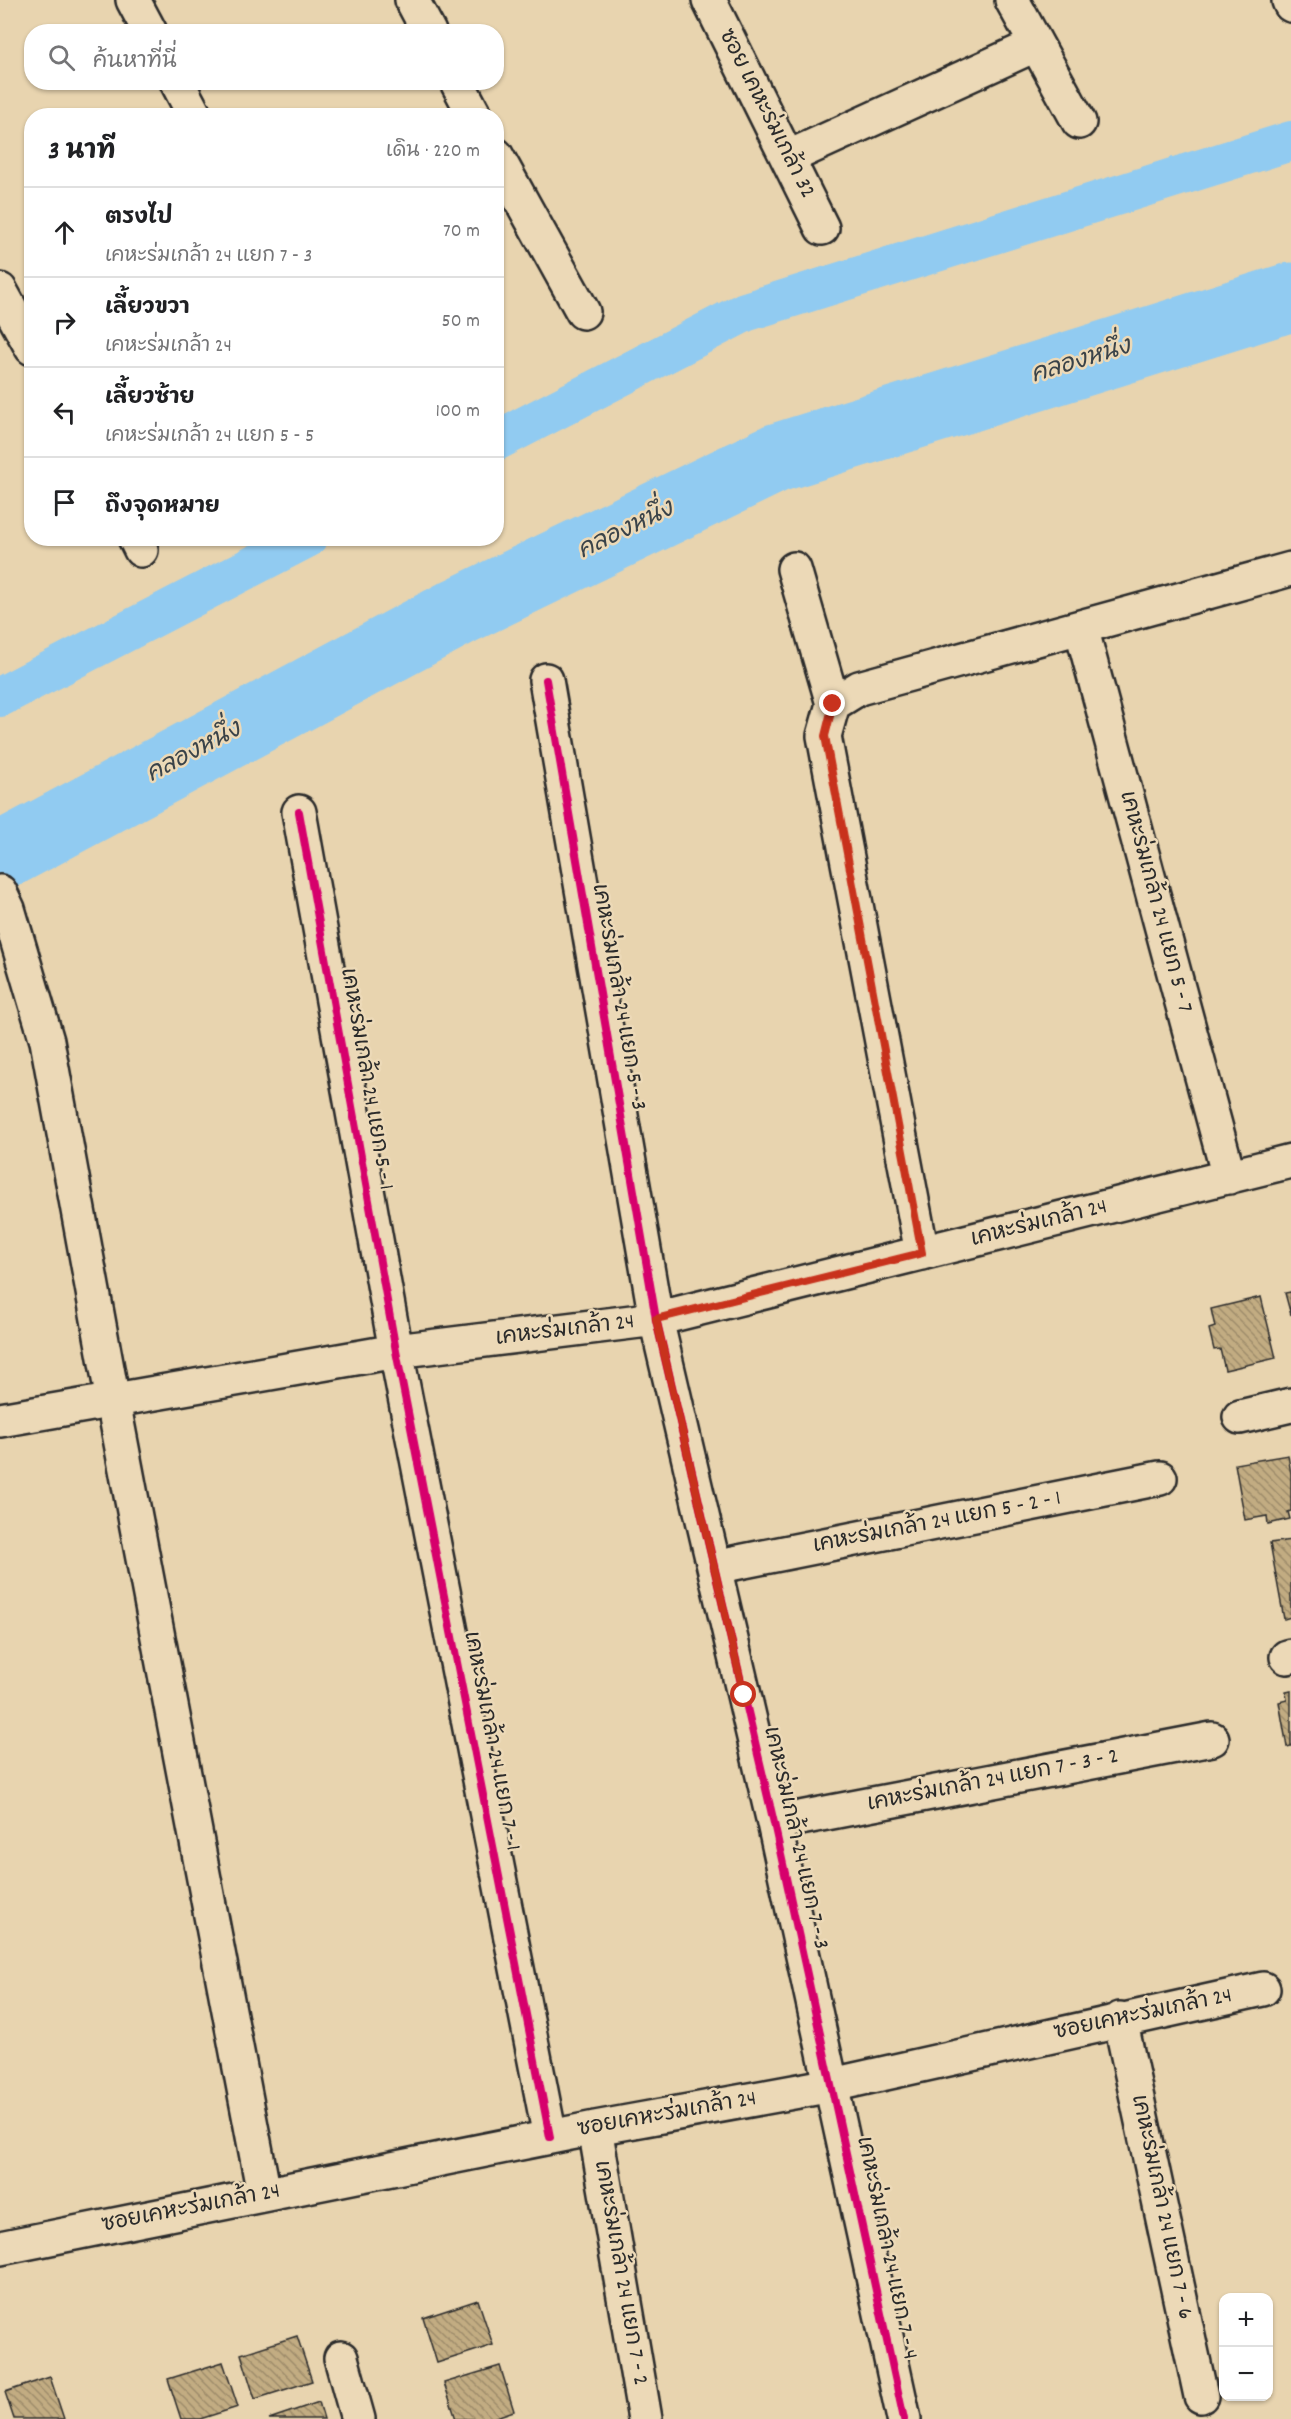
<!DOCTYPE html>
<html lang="th">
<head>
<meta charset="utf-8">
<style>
	:root { --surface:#fff; --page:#f2f2f2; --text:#202124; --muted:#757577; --line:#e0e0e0 }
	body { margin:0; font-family:Dekko,"Playpen Sans Thai",sans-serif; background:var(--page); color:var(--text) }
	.controls { position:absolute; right:18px; bottom:18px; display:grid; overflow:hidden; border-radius:12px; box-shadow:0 2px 4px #0004 }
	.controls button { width:54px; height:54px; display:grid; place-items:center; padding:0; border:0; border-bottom:2px solid var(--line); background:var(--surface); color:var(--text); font:30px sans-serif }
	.stop { position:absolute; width:18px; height:18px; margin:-14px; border:4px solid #c8321e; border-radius:50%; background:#fff }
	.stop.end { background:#c8321e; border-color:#fff; box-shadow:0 2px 6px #0008 }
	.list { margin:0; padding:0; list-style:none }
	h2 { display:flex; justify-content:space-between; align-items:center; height:78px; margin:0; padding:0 24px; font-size:26px }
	h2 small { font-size:20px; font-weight:400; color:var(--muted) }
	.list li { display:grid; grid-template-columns:39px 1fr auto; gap:18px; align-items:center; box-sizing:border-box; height:90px; padding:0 24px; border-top:2px solid var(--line) }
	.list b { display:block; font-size:22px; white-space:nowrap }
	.list p { margin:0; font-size:20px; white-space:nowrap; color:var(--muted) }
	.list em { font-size:20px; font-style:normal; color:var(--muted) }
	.icon { flex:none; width:33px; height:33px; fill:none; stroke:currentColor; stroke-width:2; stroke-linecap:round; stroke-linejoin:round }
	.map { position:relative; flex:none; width:1291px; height:2419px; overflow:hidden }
	.search { position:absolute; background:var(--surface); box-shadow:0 2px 4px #0004; left:24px; top:24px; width:480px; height:66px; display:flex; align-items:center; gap:15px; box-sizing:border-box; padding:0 21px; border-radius:24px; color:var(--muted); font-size:22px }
	.panel { position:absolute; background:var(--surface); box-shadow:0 2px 4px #0004; left:24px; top:108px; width:480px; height:438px; border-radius:24px }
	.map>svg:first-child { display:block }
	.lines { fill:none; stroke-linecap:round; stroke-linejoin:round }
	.canal { stroke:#91cbf1; stroke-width:40 }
	.river { stroke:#91cbf1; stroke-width:69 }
	.building { fill:url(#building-back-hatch); stroke:#2b2b2b; stroke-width:1.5 }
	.minor-casing { stroke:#2b2b2b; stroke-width:38 }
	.minor { stroke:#ecd9b7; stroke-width:33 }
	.cycleway-casing { stroke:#ecd9b7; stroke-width:11 }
	.cycleway { stroke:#d6006c; stroke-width:8 }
	.route { stroke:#c8321e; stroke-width:8 }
	.labels { text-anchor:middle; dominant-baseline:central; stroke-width:5; stroke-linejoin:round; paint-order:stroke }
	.street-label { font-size:22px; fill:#2b2b2b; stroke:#ecd9b7 }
	.water-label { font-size:24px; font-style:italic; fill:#3a4349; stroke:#ecd9b7 }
</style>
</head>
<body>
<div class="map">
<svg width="1291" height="2419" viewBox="0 0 1291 2419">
	<defs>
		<pattern id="building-back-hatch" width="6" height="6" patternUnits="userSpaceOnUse" patternTransform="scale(1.5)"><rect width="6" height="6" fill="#c2ac82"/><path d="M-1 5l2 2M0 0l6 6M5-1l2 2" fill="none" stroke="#9e8c6b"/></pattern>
	</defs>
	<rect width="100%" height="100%" fill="#e8d4af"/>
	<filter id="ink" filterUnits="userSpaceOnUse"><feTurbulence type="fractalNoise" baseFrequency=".0167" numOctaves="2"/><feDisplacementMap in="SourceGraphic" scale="12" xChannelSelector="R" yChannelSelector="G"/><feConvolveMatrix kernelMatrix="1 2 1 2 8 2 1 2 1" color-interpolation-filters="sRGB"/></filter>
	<g filter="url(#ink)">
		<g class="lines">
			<path class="canal" d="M496,441l249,-129 546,-171
				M0,697l307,-159"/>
			<path class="river" d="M0,857l460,-246 316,-153 515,-161"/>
		</g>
		<path class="building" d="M1291,1292v23l-6,-22z
			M1261,1297l15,61 -51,12 -5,-21 -6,1 -5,-21 6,-2 -4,-18z
			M1288,1455l3,19v37l-3,1 2,7 -22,5 -1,-8 -22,4 -10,-56z
			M1291,1540v77l-7,2 -14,-76z
			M1291,1691v55l-4,1 -8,-45 8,-2 -1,-8z
			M478,2300l15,45 -56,18 -14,-45z
			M297,2336l15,45 -57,18 -14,-45z
			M223,2362l15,45 -38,12h-19l-13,-40z
			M500,2366l14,45 -24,8h-34l-12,-36z
			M50,2377l14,42h-50l-9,-27z
			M319,2402l5,17h-55z"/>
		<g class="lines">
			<g class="minor-casing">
				<path id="minor" d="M133,0l17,32
					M412,0l17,32
					M709,0l113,228
					M1012,0l67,122
					M1291,0l-2,1 2,4
					M177,82l18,34
					M457,82l18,34
					M496,155l87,157
					M789,157l246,-112
					M0,290l32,58
					M135,538l6,12
					M794,569l39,135
					M1081,627l148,550
					M546,680l110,639 118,504 130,596
					M833,704l-9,32 98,517
					M833,704l26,-16 432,-119
					M299,812l97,539 154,786
					M0,892l8,17 39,132 66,360 151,793
					M1240,1417l51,-12
					M0,1420l396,-69 260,-32 635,-158
					M714,1567l446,-89
					M1287,1657l4,-1
					M774,1823l438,-84
					M1120,2019l81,377
					M595,2128l50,291
					M0,2248l595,-120 237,-43 431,-96
					M341,2358l17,61"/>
			</g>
			<use href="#minor" class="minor"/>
			<g class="cycleway-casing">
				<path id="cycleway" d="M546,680l110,639 118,504 130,596
					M299,812l97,539 154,786"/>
			</g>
			<use href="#cycleway" class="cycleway"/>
		</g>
	</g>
	<g class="lines" filter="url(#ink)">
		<path class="route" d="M744,1695l-88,-376 266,-66 -97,-517 8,-32"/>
	</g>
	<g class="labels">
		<g class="street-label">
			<text transform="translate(766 114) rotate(63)">ซอย เคหะร่มเกล้า 32</text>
			<text transform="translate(1155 902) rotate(75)">เคหะร่มเกล้า 24 แยก 5 - 7</text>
			<text transform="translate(618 997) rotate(80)">เคหะร่มเกล้า 24 แยก 5 - 3</text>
			<text transform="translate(366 1079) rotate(80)">เคหะร่มเกล้า 24 แยก 5 - 1</text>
			<text transform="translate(1039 1224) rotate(-14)">เคหะร่มเกล้า 24</text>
			<text transform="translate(565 1331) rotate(-7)">เคหะร่มเกล้า 24</text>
			<text transform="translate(937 1523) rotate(-11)">เคหะร่มเกล้า 24 แยก 5 - 2 - 1</text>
			<text transform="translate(491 1741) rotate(79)">เคหะร่มเกล้า 24 แยก 7 - 1</text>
			<text transform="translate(993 1781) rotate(-11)">เคหะร่มเกล้า 24 แยก 7 - 3 - 2</text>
			<text transform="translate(795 1838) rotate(77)">เคหะร่มเกล้า 24 แยก 7 - 3</text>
			<text transform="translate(1143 2015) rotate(-12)">ซอยเคหะร่มเกล้า 24</text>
			<text transform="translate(667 2115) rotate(-10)">ซอยเคหะร่มเกล้า 24</text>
			<text transform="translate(1161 2207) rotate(78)">เคหะร่มเกล้า 24 แยก 7 - 6</text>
			<text transform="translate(191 2209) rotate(-11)">ซอยเคหะร่มเกล้า 24</text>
			<text transform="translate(886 2248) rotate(78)">เคหะร่มเกล้า 24 แยก 7 - 4</text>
			<text transform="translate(620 2273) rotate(80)">เคหะร่มเกล้า 24 แยก 7 - 2</text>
		</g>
		<g class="water-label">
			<text transform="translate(1081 362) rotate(-17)">คลองหนึ่ง</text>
			<text transform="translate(626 531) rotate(-26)">คลองหนึ่ง</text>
			<text transform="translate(194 753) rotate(-28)">คลองหนึ่ง</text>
		</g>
	</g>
</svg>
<div class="controls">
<button>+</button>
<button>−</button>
</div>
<div class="stop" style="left:744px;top:1695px"></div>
<div class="stop end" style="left:833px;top:704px"></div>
<div class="search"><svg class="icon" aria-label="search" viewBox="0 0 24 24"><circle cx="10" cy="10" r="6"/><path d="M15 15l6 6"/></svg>ค้นหาที่นี่</div>
<section class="panel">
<h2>3 นาที<small>เดิน · 220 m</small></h2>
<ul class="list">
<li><svg class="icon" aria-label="ahead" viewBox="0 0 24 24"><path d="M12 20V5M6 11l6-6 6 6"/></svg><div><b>ตรงไป</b><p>เคหะร่มเกล้า 24 แยก 7 - 3</p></div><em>70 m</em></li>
<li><svg class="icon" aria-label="right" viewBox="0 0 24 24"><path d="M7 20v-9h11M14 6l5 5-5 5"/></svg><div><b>เลี้ยวขวา</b><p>เคหะร่มเกล้า 24</p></div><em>50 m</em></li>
<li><svg class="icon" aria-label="left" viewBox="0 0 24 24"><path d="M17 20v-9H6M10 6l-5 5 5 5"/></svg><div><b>เลี้ยวซ้าย</b><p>เคหะร่มเกล้า 24 แยก 5 - 5</p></div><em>100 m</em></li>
<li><svg class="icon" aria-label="arrive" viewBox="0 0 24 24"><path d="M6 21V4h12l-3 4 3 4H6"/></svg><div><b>ถึงจุดหมาย</b></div></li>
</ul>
</section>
</div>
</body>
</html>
